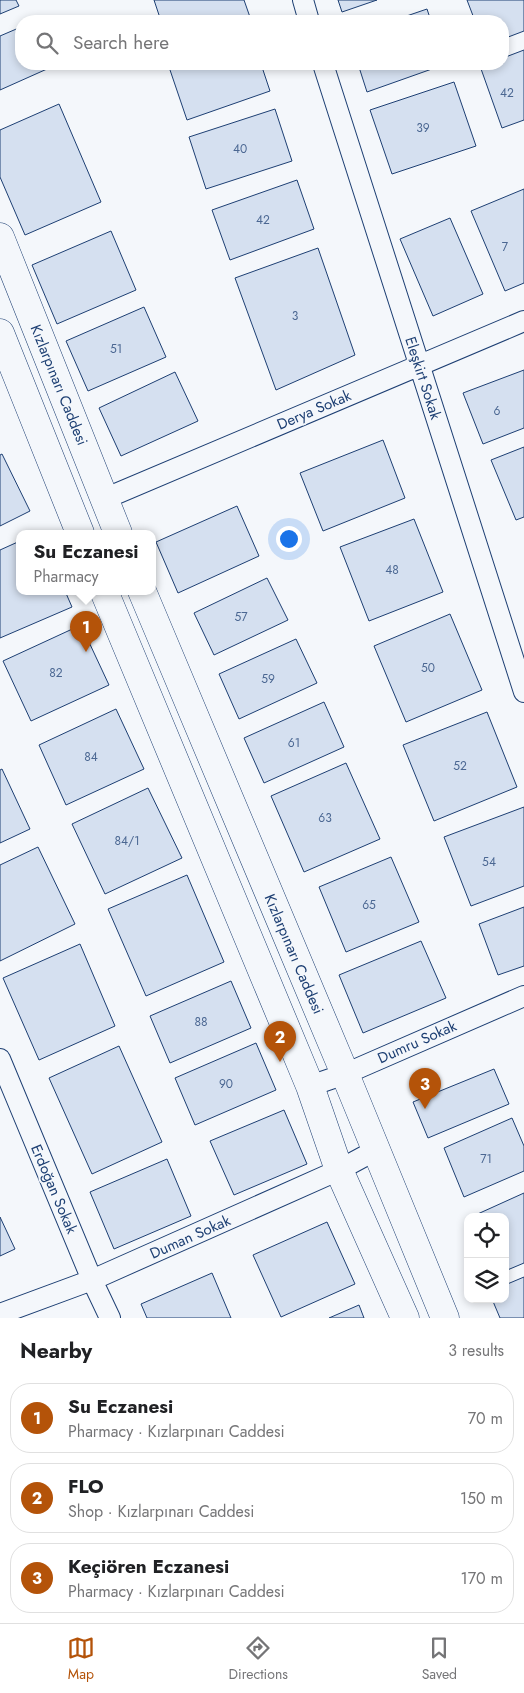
<!DOCTYPE html>
<html lang="en">
<head>
<meta charset="utf-8">
<style>
	:root { --surface:#fff; --page:#f2f2f2; --text:#202124; --muted:#757577; --line:#e0e0e0; --accent:#b45309 }
	body { margin:0; font-family:Jost,sans-serif; background:var(--page); color:var(--text) }
	.controls { position:absolute; right:15px; bottom:15px; display:grid; overflow:hidden; border-radius:10px; box-shadow:0 2px 8px #0003 }
	.controls button { width:45px; height:45px; display:grid; place-items:center; padding:0; border:0; border-bottom:1px solid var(--line); background:var(--surface); color:var(--text); font:25px sans-serif }
	.you { position:absolute; left:288px; top:538px; width:18px; height:18px; margin:-12px; border:4px solid #fff; border-radius:50%; background:#1a73e8; box-shadow:0 0 0 8px #1a73e833 }
	.badge { display:grid; place-items:center; width:32px; height:32px; border-radius:50%; background:var(--accent); color:#fff; font-size:16px; font-weight:700 }
	.pin { position:absolute; translate:-50% -41px; filter:drop-shadow(0 1px 2px #0008) }
	.pin::after { content:''; position:absolute; top:26px; width:18px; height:15px; background:inherit; clip-path:polygon(0 0,100% 0,50% 100%) }
	.popup { position:absolute; left:16px; top:530px; width:140px; height:65px; box-sizing:border-box; display:grid; place-content:center; border-radius:10px; background:var(--surface); filter:drop-shadow(0 1px 4px #0005); font-size:16px; white-space:nowrap; color:var(--muted) }
	.popup b { font-size:19px; color:var(--text) }
	.popup::after { content:''; position:absolute; left:50%; top:100%; margin-left:-10px; border:10px solid transparent; border-top-color:var(--surface) }
	.list { margin:0; padding:0; list-style:none }
	h2 { display:flex; justify-content:space-between; align-items:center; height:65px; margin:0; padding:0 20px; font-size:21px }
	h2 small { font-size:16px; font-weight:400; color:var(--muted) }
	.list li { display:grid; grid-template-columns:32px 1fr auto; gap:15px; align-items:center; box-sizing:border-box; height:70px; margin:0 10px 10px; padding:0 10px; border:1px solid var(--line); border-radius:20px }
	.list b { display:block; font-size:19px; white-space:nowrap }
	.list p { margin:0; font-size:16px; white-space:nowrap; color:var(--muted) }
	.list em { font-size:16px; font-style:normal; color:var(--muted) }
	.icon { flex:none; width:28px; height:28px; fill:none; stroke:currentColor; stroke-width:2; stroke-linecap:round; stroke-linejoin:round }
	.map { position:relative; flex:none; width:524px; height:1318px; overflow:hidden }
	.search { position:absolute; background:var(--surface); box-shadow:0 2px 8px #0003; left:15px; right:15px; top:15px; height:55px; display:flex; align-items:center; gap:12px; box-sizing:border-box; padding:0 18px; border-radius:20px; color:var(--muted); font-size:19px }
	.sheet { height:305px; background:var(--surface) }
	nav { display:flex; justify-content:space-around; align-items:center; box-sizing:border-box; height:70px; border-top:1px solid var(--line); background:var(--surface); font-size:14px; color:var(--muted) }
	nav a { display:grid; justify-items:center; gap:2px }
	nav .on { color:var(--accent) }
	.map>svg:first-child { display:block }
	.building { fill:#d5e0f0; stroke:#1d3f73 }
	.lines { fill:none; stroke-linecap:round; stroke-linejoin:round }
	.minor-casing { stroke:#1d3f73; stroke-width:22 }
	.primary-casing { stroke:#1d3f73; stroke-width:29 }
	.minor { stroke:#f4f7fb; stroke-width:20 }
	.primary { stroke:#f4f7fb; stroke-width:28 }
	.labels { text-anchor:middle; dominant-baseline:central; stroke-width:4; stroke-linejoin:round; paint-order:stroke }
	.number-label { font-size:12px; fill:#4b6792 }
	.street-label { font-size:15px; fill:#1d3f73; stroke:#f4f7fb }
</style>
</head>
<body>
<div class="map">
<svg width="524" height="1318" viewBox="0 0 524 1318">
	<rect width="100%" height="100%" fill="#f4f7fb"/>
	<path class="building" d="M0,0h16l3,6 -19,8z
		M154,0h90l7,20 -4,1h-86z
		M338,0h39l-35,12z
		M467,0h57v31l-21,8v-18h-28z
		M427,9l4,12h-39z
		M21,27v37h24l2,5 -47,21v-54z
		M524,50v70l-22,8 -22,-62 7,-2h16v-6z
		M179,64h82l9,27 -83,29 -18,-53z
		M358,64h88l-79,28z
		M454,82l22,64 -84,28 -22,-64z
		M59,104l42,98 -76,33 -25,-58v-47z
		M275,109l17,52 -86,28 -17,-52z
		M297,180l17,49 -84,31 -18,-50z
		M524,189v94l-19,8 -34,-80z
		M450,218l33,76 -50,22 -33,-77z
		M111,231l25,59 -79,34 -25,-59z
		M318,248l37,107 -79,35 -41,-112z
		M144,307l22,50 -78,34 -22,-50z
		M524,370v58l-41,16 -20,-51z
		M175,372l23,49 -77,35 -22,-48z
		M383,440l22,58 -82,33 -23,-58z
		M524,447v70l-8,3 -25,-60z
		M2,454l28,57 -30,15v-71z
		M237,506l22,50 -81,37 -22,-51z
		M414,519l29,73 -74,29 -29,-74z
		M20,541v50h45l7,16 -72,31v-88z
		M267,578l21,42 -74,35 -20,-42z
		M450,614l32,76 -76,32 -32,-76z
		M81,625l28,60 -78,36 -28,-60z
		M296,639l21,44 -78,36 -20,-45z
		M324,702l20,45 -80,36 -20,-45z
		M116,709l28,60 -78,36 -27,-60z
		M487,712l30,75 -83,34 -31,-76z
		M346,763l34,76 -76,33 -33,-76z
		M2,769l28,60 -30,14v-73z
		M148,788l34,70 -77,36 -33,-70z
		M524,807v79l-53,20 -27,-69z
		M38,847l37,77 -75,37v-96z
		M391,857l28,65 -73,30 -27,-65z
		M187,875l37,87 -78,34 -38,-87z
		M524,907v59l-26,9 -19,-51z
		M421,941l25,57 -83,35 -24,-58z
		M80,944l35,82 -76,34 -36,-82z
		M231,981l20,47 -81,35 -20,-47z
		M256,1043l20,47 -81,35 -20,-47z
		M119,1046l43,96 -70,32 -43,-96z
		M494,1069l15,35 -81,34 -15,-36z
		M284,1110l23,54 -73,31 -24,-54z
		M512,1118l12,28v25l-60,26 -20,-49z
		M167,1159l24,57 -77,33 -24,-57z
		M524,1193v70l-19,8v-54h-34z
		M0,1217l15,32 -15,7z
		M327,1222l28,62 -74,33 -28,-62z
		M212,1273l19,45h-84l-6,-14z
		M524,1277v41h-24l-8,-19h13v-14z
		M359,1305l5,13h-35z"/>
	<g class="lines">
		<g class="minor-casing">
			<path id="minor" d="M303,0l6,21
				M323,64l201,628
				M104,499l420,-178
				M0,1059l92,221 18,38
				M310,1086l35,-12 179,-78
				M0,1314l92,-34 247,-110 37,-20"/>
		</g>
		<g class="primary-casing">
			<path id="primary" d="M0,237l118,296
				M0,333l80,200
				M104,591l206,495 29,84 66,148
				M142,591l203,483 100,244"/>
		</g>
		<use href="#minor" class="minor"/>
		<use href="#primary" class="primary"/>
	</g>
	<g class="labels">
		<g class="number-label">
			<text x="507" y="93">42</text>
			<text x="423" y="128">39</text>
			<text x="240" y="149">40</text>
			<text x="263" y="220">42</text>
			<text x="505" y="247">7</text>
			<text x="295" y="316">3</text>
			<text x="116" y="349">51</text>
			<text x="497" y="411">6</text>
			<text x="392" y="570">48</text>
			<text x="241" y="617">57</text>
			<text x="428" y="668">50</text>
			<text x="56" y="673">82</text>
			<text x="268" y="679">59</text>
			<text x="294" y="743">61</text>
			<text x="91" y="757">84</text>
			<text x="460" y="766">52</text>
			<text x="325" y="818">63</text>
			<text x="127" y="841">84/1</text>
			<text x="489" y="862">54</text>
			<text x="369" y="905">65</text>
			<text x="201" y="1022">88</text>
			<text x="226" y="1084">90</text>
			<text x="486" y="1159">71</text>
		</g>
		<g class="street-label">
			<text transform="translate(423 378) rotate(72)">Eleşkirt Sokak</text>
			<text transform="translate(59 385) rotate(68)">Kızlarpınarı Caddesi</text>
			<text transform="translate(314 410) rotate(-23)">Derya Sokak</text>
			<text transform="translate(294 954) rotate(67)">Kızlarpınarı Caddesi</text>
			<text transform="translate(417 1042) rotate(-24)">Dumru Sokak</text>
			<text transform="translate(54 1189) rotate(67)">Erdoğan Sokak</text>
			<text transform="translate(190 1237) rotate(-24)">Duman Sokak</text>
		</g>
	</g>
</svg>
<div class="controls">
<button><svg class="icon" aria-label="locate" viewBox="0 0 24 24"><circle cx="12" cy="12" r="6"/><path d="M12 2v4M12 18v4M2 12h4M18 12h4"/></svg></button>
<button><svg class="icon" aria-label="layers" viewBox="0 0 24 24"><path d="M12 4l9 5-9 5-9-5zM3 14l9 5 9-5"/></svg></button>
</div>
<div class="you"></div>
<div class="pin badge" style="left:86px;top:652px">1</div>
<div class="popup"><b>Su Eczanesi</b>Pharmacy</div>
<div class="pin badge" style="left:280px;top:1062px">2</div>
<div class="pin badge" style="left:425px;top:1109px">3</div>
<div class="search"><svg class="icon" aria-label="search" viewBox="0 0 24 24"><circle cx="10" cy="10" r="6"/><path d="M15 15l6 6"/></svg>Search here</div>
</div>
<section class="sheet">
<h2>Nearby<small>3 results</small></h2>
<ul class="list">
<li><span class="badge">1</span><div><b>Su Eczanesi</b><p>Pharmacy · Kızlarpınarı Caddesi</p></div><em>70 m</em></li>
<li><span class="badge">2</span><div><b>FLO</b><p>Shop · Kızlarpınarı Caddesi</p></div><em>150 m</em></li>
<li><span class="badge">3</span><div><b>Keçiören Eczanesi</b><p>Pharmacy · Kızlarpınarı Caddesi</p></div><em>170 m</em></li>
</ul>
</section>
<nav>
<a class="on"><svg class="icon" aria-label="map" viewBox="0 0 24 24"><path d="M3 6l6-2 6 2 6-2v14l-6 2-6-2-6 2zM9 4v14M15 6v14"/></svg>Map</a>
<a><svg class="icon" aria-label="directions" viewBox="0 0 24 24"><path d="M12 3l9 9-9 9-9-9zM9 14v-3h6M13 9l2 2-2 2"/></svg>Directions</a>
<a><svg class="icon" aria-label="saved" viewBox="0 0 24 24"><path d="M7 4h10v16l-5-4-5 4z"/></svg>Saved</a>
</nav>
</body>
</html>
